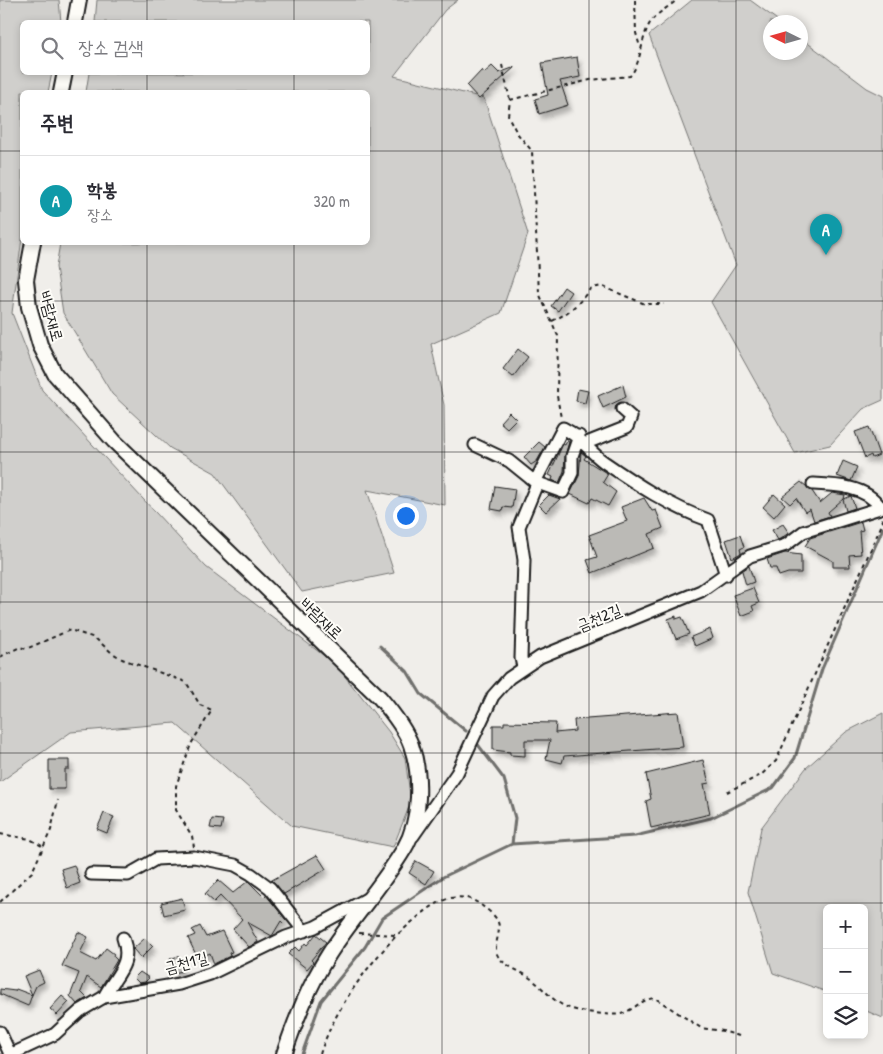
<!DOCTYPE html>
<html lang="ko">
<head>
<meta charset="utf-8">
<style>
	:root { --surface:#fff; --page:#f7f7f7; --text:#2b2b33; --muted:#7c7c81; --line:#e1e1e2; --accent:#1f6fb2 }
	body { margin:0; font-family:"Patrick Hand","Poor Story",sans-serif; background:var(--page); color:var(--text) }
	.controls { position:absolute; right:15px; bottom:15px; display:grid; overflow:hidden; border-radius:8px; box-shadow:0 2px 8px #0003 }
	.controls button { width:45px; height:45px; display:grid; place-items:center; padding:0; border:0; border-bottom:1px solid var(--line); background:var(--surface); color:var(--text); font:25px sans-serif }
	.compass { position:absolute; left:763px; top:15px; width:45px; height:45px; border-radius:50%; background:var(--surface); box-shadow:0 2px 8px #0003; rotate:275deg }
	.you { position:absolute; left:405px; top:515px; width:18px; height:18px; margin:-12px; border:4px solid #fff; border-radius:50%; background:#1a73e8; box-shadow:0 0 0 8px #1a73e833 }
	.badge { display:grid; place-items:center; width:32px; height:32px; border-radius:50%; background:var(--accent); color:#fff; font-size:16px; font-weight:700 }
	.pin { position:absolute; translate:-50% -41px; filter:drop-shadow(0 1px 2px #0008) }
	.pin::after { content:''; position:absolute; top:26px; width:18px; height:15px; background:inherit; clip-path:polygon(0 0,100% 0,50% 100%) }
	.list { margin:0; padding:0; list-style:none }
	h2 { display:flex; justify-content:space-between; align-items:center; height:65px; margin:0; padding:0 20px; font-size:21px }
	h2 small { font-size:16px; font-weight:400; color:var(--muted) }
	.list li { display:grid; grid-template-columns:32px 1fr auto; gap:15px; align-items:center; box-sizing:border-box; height:90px; padding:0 20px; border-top:1px solid var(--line) }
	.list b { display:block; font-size:19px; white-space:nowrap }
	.list p { margin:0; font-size:16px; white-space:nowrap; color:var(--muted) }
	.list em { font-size:16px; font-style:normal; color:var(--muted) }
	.icon { flex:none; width:28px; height:28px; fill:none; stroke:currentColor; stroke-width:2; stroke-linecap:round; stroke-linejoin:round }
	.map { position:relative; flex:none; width:883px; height:1054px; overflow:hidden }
	.search { position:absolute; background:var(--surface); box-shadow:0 2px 8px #0003; left:20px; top:20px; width:350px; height:55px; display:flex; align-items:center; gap:12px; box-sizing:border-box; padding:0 18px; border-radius:8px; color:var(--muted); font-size:19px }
	.panel { position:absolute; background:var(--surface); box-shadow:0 2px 8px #0003; left:20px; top:90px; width:350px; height:155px; border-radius:8px }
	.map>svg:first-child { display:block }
	.green { fill:#d0cfcc; stroke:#767674 }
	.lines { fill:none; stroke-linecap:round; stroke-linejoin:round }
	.stream { stroke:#706f6d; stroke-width:3 }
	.building { fill:#bbbab6; stroke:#1c1c1c; filter:url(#shadow) }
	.minor-casing { stroke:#1c1c1c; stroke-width:15 }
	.tertiary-casing { stroke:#1c1c1c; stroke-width:18 }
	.path { stroke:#1c1c1c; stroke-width:2; stroke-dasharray:4 4; stroke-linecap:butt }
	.minor { stroke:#fdfcf7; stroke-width:11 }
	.tertiary { stroke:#fdfcf7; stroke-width:14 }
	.grid { fill:none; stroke:#1c1c1c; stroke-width:1; stroke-opacity:0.55 }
	.labels { text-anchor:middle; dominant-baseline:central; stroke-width:4; stroke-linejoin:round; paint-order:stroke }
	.street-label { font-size:16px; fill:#1c1c1c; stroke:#fdfcf7 }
</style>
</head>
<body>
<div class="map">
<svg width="883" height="1054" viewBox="0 0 883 1054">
	<defs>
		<filter id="shadow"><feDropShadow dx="3" dy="5" stdDeviation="2.5" flood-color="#0004"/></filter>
	</defs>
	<rect width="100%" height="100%" fill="#f0eeea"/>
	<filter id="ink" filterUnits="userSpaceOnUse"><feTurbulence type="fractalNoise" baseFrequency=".02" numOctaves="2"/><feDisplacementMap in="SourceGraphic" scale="10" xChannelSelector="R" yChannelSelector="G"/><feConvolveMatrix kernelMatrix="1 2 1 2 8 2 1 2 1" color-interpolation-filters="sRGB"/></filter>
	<g filter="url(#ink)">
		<path class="green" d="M0,0h59l2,22h-39v50l30,1 -4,19h-26v146l-10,75 30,77 164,177 129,97 54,68 16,26 6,44 -18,45 -101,-21 -117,-103 -104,9 -71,50z
			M97,0h361l-13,10 -51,66 90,22 44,136 -27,79 -70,31 13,61 1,100 -78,-15 27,83 -92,19 -87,-119 -45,-25 -58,-54 -49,-81 -7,-46 4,-24 308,-1v-150h-282l3,-19 279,-1v-50h-273z
			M692,0h58l30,22h-10v30h30l1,-14 66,50 16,8v304l-20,9 -33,36 -35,8 -84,-151 25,-37 -87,-230z
			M883,713v305l-19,-8v-102h-37v84l-54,-19 -25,-81 13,-64 45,-60 40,-36z"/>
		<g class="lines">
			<path class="stream" d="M380,646l27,25 14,23 45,37
				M476,742l28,37 11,39 -3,26
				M302,1054l19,-53 44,-54 17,-29 61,-41 69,-33 123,-8 76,-18 62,-30 22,-30 27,-89 61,-141"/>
		</g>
		<path class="building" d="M577,57l3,20 -20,4 8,24 -29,9 -4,-15 13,-4 -6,-32z
			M492,66l7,7 16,-6 -36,32 -12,-13 15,-16 2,3z
			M564,287l7,5 -13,19 -7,-5z
			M518,349l10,8 -15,20 -10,-8z
			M623,385l3,12 -23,11 -5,-12z
			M578,389l10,2 -3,12 -9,-2z
			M509,412l7,7 -9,9 -7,-6z
			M869,427l10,28 -7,3 -1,-3 -6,3 -10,-26z
			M567,441l2,1 -4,14 -1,15 -5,12 -7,-3 1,-3 -4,-2 14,-31 2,1z
			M539,442l6,5 -8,14 -6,4 -7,-8z
			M581,452l5,4 -2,3 24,15 -5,8 13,10 -8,14 -16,-8 -3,5 -19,-9 9,-18z
			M843,461l14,6 -6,14 -14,-5z
			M801,482l11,9 8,12 12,-10 7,1 6,1 -1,4 7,-3 4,12 -9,3 -3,-12 -15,13 2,4 -16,5 -4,-12 -5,3 -9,-14 -6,6 -8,-7z
			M495,486l20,3 -3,19 -9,-1 -1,4 -11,-2z
			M774,494l11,10 -11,13 -11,-10z
			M549,495l11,4 -14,13 -7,-7z
			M644,498l8,13 4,-1 7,18 -14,6 5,14 -62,25 -5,-13 10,-3 -8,-22 38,-14 -6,-14z
			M861,522l2,8 -4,1 2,23 -12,1 1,12h-17v-6l-28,-15 5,-8z
			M783,524l6,9 -11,7 -6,-10z
			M740,535l4,12 -4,2 1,4 -9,5 -6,-18z
			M785,553l16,2v18h-13l-9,3 -3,-8h-6l-3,-9z
			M749,566l5,16 -8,3 -4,-14z
			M753,588l6,15 -7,3 2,5 -13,5 -8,-21z
			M676,616v3l6,-2 7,17 -13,5 -8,-20z
			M710,629l3,9 -18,8 -4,-9z
			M678,712l5,35 -119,9 -2,7 -16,-4 4,-19h-25v16l-15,-1v-3l-17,-2v-25h11v-3l52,1 -1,10 20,-2 -1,-11z
			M49,760h20v9h-4v20h-16z
			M703,760l6,23 -5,1 6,30 -59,14 -5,-27 5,-2 -5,-25z
			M104,813l10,4 -7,16 -10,-4z
			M212,819l11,1 -2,9 -11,-1z
			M317,855l9,14 -42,25 -12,-14z
			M416,861l18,10 -8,13 -17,-11z
			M74,865l6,18 -13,5 -6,-19z
			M218,880l15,13 15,-12 16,16 2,-2 20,25 -3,3 -2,-2 -9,15 -25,-14 11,20 -9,5 -16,-18 9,-10 -22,-23 -6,6 -9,-8z
			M182,898l3,12 -21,5 -3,-12z
			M200,926l6,11 16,-6 10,21 -3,1 1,3 -16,8 -4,-11 -12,6 -10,-21 7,-3 -3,-5z
			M78,932l10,5 -8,16 16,8 10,-13 8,6 -1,2 4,4 -16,27 -14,-10 -6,15 6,6 -10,6 -7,-8 9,-23 -17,-7z
			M316,934l10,8 -15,18 2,2 -6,7 -19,-15 7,-7 4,4 6,-8 2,2z
			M145,938l8,8 -12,12 -8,-9z
			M178,956l4,15 -8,2 -4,-14z
			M39,970l5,12 -8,4 -4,9 -8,-19z
			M140,972l9,6 -4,4 -6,1 -5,-5z
			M0,989l15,2 1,-2 16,6 -4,11 -28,-12z
			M62,996l7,6 -12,13 -7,-6z"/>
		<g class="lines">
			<g class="minor-casing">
				<path id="minor" d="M584,444l43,-17 4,-10 -9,-8
					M475,445l34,16 26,21 28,10 9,-19v-17l7,-20
					M813,484c23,1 53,2 67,23
					M523,667l-2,-9 3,-98 -5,-33 17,-41 -1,-4 28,-54c20,10 24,22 41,34 32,22 67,45 104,58l18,55
					M413,836l44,-63 36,-77 16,-18 31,-21 161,-66 49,-35 36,-11 17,-13 80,-25
					M91,874l37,1 28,-16 38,-2 41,8 16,9 19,14 34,43
					M104,997c11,-22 29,-32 19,-59
					M0,1032l10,22
					M12,1054l43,-20 25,-23 24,-14 75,-13 31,-10 76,-37 29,-10 55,-30"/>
			</g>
			<g class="tertiary-casing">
				<path id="tertiary" d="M75,22l4,-22
					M61,92l4,-20
					M33,242l-7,38 3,27 11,38 15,29 59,67 266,257c11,13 25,30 31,47 11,31 10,75 -7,104 -22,37 -52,69 -75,105 -20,31 -33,65 -45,100"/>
			</g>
			<path class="path" d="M635,0l1,33 4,14
				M502,65l8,35 -2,16 9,17 15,18 7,142 19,43 -1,60 4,22
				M510,100l80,-20 40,-4c13,-15 10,-40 22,-56 7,-8 18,-14 25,-20
				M552,321c17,-8 27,-17 38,-32l11,-3 44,18h19
				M0,657l20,-10 6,2 44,-19 25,8 16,14 11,7 64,23 14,23 12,5 -21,34 -15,42v24l16,26 2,11
				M727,792l34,-17 15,-14 107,-239 -1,-4
				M0,834l30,5 12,7
				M0,902l32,-30 19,-42 7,-30
				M359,933l38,2c24,-20 53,-53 84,-30 5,4 13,9 16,15 6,11 -4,22 0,34 4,11 24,17 33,24 15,11 24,26 42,31 10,3 41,7 49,5 13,-4 20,-15 34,-16l46,30 22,3 16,5
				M320,1054c15,-45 44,-84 76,-118"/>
			<use href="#minor" class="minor"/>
			<use href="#tertiary" class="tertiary"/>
		</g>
	</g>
	<path class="grid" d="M147,0v22M294,0v22M442,0v1054M589,0v1054M736,0v1054M147,72v20M294,72v20M0,151h22M368,151h515M147,242v812M294,242v812M0,301h883M0,452h883M0,602h883M0,753h883M0,903h883"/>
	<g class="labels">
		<g class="street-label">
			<text transform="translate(52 316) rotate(75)">바람재로</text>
			<text transform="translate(599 617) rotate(-22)">금천2길</text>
			<text transform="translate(322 618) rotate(44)">바람재로</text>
			<text transform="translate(186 962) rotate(-15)">금천1길</text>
		</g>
	</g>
</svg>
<div class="controls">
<button>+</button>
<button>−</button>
<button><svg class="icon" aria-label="layers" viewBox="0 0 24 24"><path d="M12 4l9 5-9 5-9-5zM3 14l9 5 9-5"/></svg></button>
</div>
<svg class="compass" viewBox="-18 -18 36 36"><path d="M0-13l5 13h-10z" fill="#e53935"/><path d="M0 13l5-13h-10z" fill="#7c7c81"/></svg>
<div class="you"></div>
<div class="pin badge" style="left:826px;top:255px;background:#0f9aa8">A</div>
<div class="search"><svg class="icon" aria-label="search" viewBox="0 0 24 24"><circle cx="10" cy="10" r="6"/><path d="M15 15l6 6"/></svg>장소 검색</div>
<section class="panel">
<h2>주변<small></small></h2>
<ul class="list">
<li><span class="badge" style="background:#0f9aa8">A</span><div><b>학봉</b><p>장소</p></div><em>320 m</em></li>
</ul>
</section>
</div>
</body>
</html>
